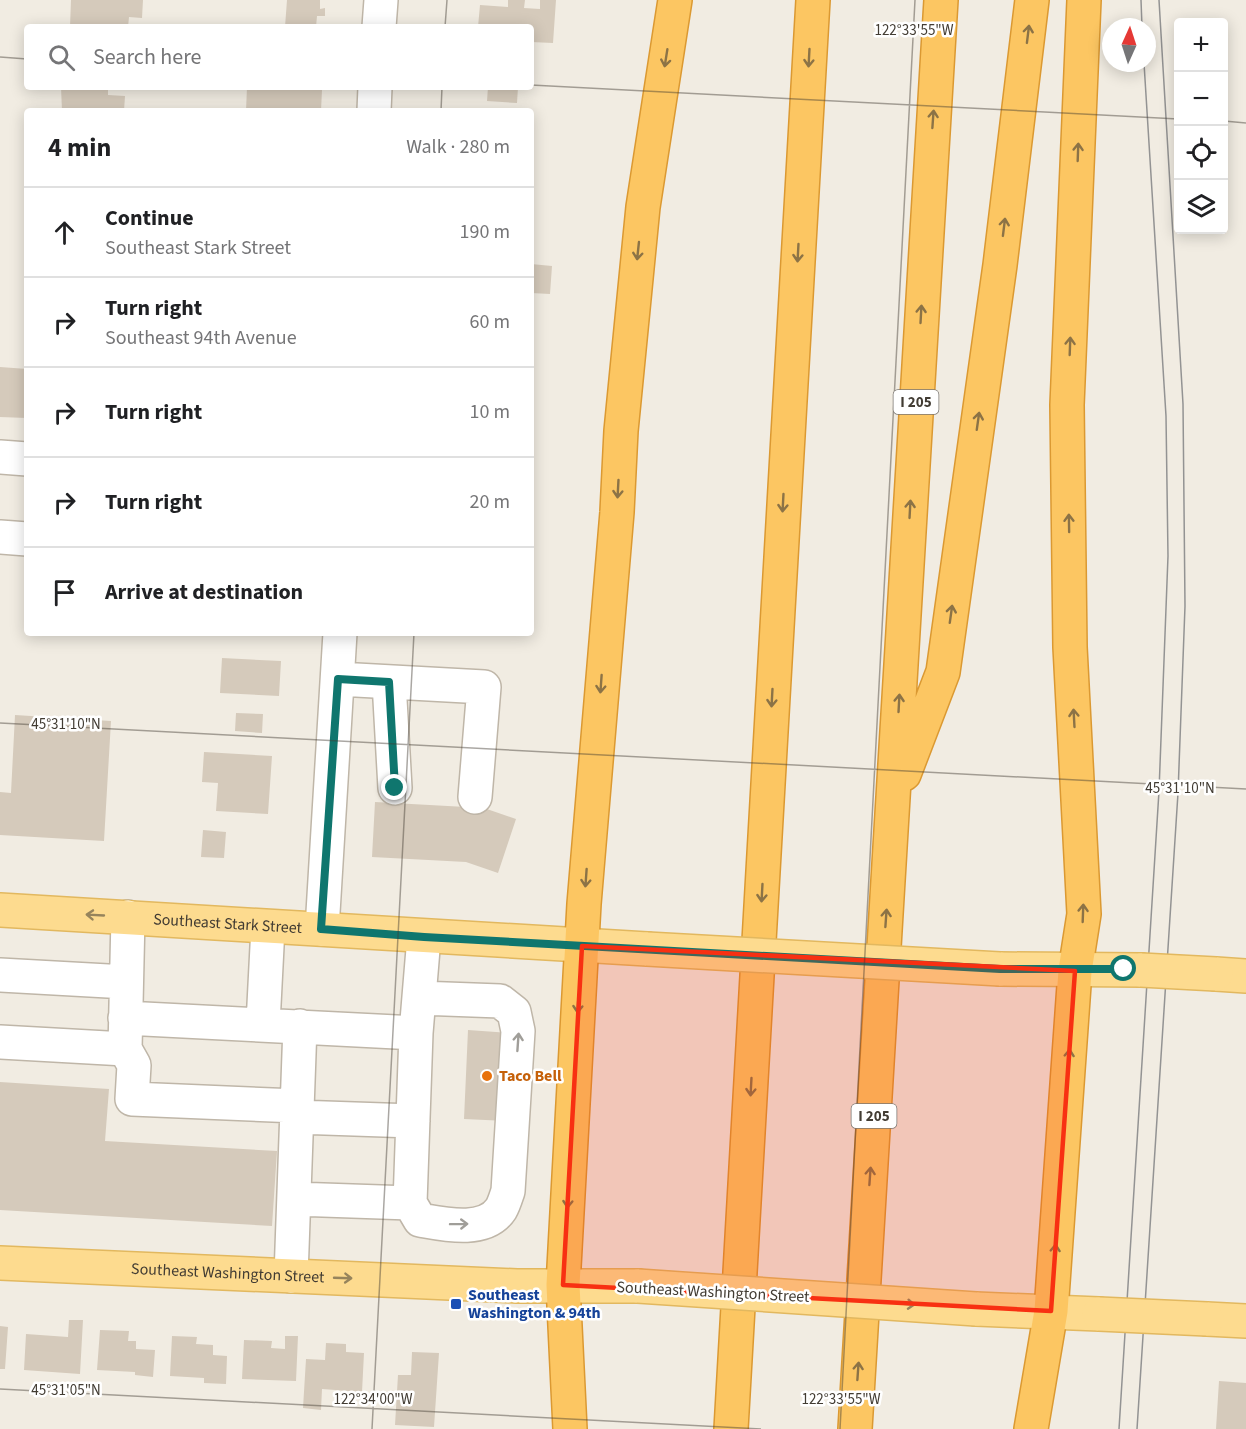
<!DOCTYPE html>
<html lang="en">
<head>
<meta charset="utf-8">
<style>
	:root { --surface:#fff; --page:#f6f6f6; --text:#202124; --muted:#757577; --line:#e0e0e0 }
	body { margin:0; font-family:"Source Sans 3",sans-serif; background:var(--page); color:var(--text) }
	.controls { position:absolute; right:18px; top:18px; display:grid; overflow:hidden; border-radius:6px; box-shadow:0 3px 15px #0003 }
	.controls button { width:54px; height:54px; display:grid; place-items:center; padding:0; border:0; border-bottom:2px solid var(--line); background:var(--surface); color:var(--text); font:30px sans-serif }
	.compass { position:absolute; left:1102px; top:18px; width:54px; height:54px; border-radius:50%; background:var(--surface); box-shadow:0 3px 15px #0003; rotate:3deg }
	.stop { position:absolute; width:18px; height:18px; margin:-14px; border:4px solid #0f766e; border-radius:50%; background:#fff }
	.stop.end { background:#0f766e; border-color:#fff; box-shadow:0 2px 6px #0008 }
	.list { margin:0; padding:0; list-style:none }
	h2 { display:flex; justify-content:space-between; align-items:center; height:78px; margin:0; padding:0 24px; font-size:26px }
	h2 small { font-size:20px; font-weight:400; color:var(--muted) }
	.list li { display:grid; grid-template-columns:39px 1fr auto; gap:18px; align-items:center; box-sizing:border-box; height:90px; padding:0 24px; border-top:2px solid var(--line) }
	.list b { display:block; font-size:22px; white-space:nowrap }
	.list p { margin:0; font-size:20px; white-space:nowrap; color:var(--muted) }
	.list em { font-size:20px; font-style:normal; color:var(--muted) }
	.icon { flex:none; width:33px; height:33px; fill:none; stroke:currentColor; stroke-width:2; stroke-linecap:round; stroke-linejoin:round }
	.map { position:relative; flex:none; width:1246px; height:1429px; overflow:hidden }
	.search { position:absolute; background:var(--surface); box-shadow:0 3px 15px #0003; left:24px; top:24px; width:510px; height:66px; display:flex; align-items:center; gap:15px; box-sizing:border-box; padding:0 21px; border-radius:6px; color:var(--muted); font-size:22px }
	.panel { position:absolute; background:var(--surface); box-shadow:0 3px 15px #0003; left:24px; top:108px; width:510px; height:528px; border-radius:6px }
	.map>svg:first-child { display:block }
	.building { fill:#d5cabb }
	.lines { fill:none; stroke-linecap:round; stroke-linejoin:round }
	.minor-casing { stroke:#bfb6a8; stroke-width:36 }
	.major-casing { stroke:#e2b85f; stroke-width:36 }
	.highway-casing { stroke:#db9932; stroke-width:36 }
	.minor { stroke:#fff; stroke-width:33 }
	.major { stroke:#fddb8f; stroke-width:33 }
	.highway { stroke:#fcc662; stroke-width:33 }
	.tram { stroke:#939393; stroke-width:1.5 }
	.major-bridge-casing { stroke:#e2b85f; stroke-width:36; stroke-linecap:butt }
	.major-bridge { stroke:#fddb8f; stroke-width:33 }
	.oneway { stroke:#8c7346 }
	.oneway2 { stroke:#96845c }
	.oneway3 { stroke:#a09e99 }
	.route { stroke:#0f766e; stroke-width:8 }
	.marked { fill:#f83012; fill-opacity:0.2; stroke:#f83012; stroke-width:4.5; stroke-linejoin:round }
	.ticks { fill:none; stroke:#423c33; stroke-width:1.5; stroke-opacity:0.45 }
	.food-dot { fill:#e8710a; stroke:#fff; stroke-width:2 }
	.transit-dot { fill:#1a4fb4; stroke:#fff; stroke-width:2 }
	.labels { text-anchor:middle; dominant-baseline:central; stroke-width:5; stroke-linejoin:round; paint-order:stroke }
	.shield { fill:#fff; stroke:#7b7670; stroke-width:1.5 }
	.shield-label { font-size:15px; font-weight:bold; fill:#423c33 }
	.street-label { font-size:16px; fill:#423c33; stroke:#fff }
	.food-label { font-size:16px; font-weight:bold; fill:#c56008; stroke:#fff; text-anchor:start }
	.transit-label { font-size:16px; font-weight:bold; fill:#164399; stroke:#fff; text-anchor:start }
	.ticks-label { font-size:15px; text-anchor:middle; fill:#423c33; stroke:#fff; stroke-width:5; stroke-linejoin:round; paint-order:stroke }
</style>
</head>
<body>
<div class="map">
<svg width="1246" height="1429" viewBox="0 0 1246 1429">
	<rect width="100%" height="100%" fill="#f1ece2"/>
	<path class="building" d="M71,0h72l-1,18 -13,-1 -1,10h-58z
		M287,0h33v9l5,-1v8h-8l-1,11h-31z
		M508,0h17l-1,8 16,1v-9h16l-3,43 -22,-1v-15h-53l2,-22 28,2z
		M61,87h47v8l17,1 -1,15h-62z
		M247,87l75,3 -1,21h-75z
		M488,87h30l-1,16 -30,-2z
		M531,264l21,2 -2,28 -19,-1z
		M0,367l27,2v49l-27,-1z
		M222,658l59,3 -2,35 -59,-3z
		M236,713l27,1 -1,19 -27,-2z
		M15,715l96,6 -7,120 -104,-6v-43l11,1z
		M204,752l68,4 -4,58 -52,-3 2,-28 -16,-1z
		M375,802l109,6 32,11 -18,54 -32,-11 -94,-5z
		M203,830l23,2 -2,26 -23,-1z
		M468,1030l43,3 -4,88 -43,-2z
		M0,1082l109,7 -4,52 172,10 -5,75 -272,-16z
		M69,1320h14l-3,54 -56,-4 2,-36 42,3z
		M0,1326l8,1 -3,42h-5z
		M100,1330l29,1 -1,10h8v8l19,1 -2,27 -18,-2v-3l-38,-2z
		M172,1336l25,1 -1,7 17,1v10l14,1 -1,28 -22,-1v-5l-34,-2z
		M285,1336h13l-2,45 -54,-2 2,-39 28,1 -1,7 14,1z
		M326,1343l20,1v8l18,1 -2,39 -40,-3 -1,21 -18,-2 3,-49 19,1z
		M412,1352l27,1 -5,74 -39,-2 3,-50h13z
		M1219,1381l27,2v46h-30z"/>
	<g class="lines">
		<g class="minor-casing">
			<path id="minor" d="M379,27l2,-27
				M374,111l1,-24
				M0,457l27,2
				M0,537l27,2
				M338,679l146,8 -9,110
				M389,682l6,106
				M128,917l-3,132 9,16 -2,34 165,7
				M322,929l18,-296
				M0,975l126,7
				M125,1018l291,15 8,-96
				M263,1024l5,-97
				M0,1042l125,7
				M296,1117l117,4
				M294,1199l116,4 6,-170
				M410,1203l10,17c23,4 65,14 81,-11 3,-5 5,-12 7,-18l10,-160 -4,-19 -14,-11 -81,-3
				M291,1276l9,-250"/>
		</g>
		<g class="major-casing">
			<g id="major">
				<path id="s1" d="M0,910l647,39"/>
				<path d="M1000,969l141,1"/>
				<path d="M1216,974l30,2"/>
				<path id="s2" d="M0,1263l517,23h121"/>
				<path d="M976,1309l123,5"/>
				<path d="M1207,1319l39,2"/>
			</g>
		</g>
		<g class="highway-casing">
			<path id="highway" d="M904,774l39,-102 57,-407 32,-265
				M570,1429l-7,-144 21,-381 33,-392 4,-81 22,-224 32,-207
				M731,1429l82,-1429
				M855,1429l86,-1429
				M1031,1429l20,-118 24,-340 9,-57 -14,-267 -3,-242 17,-405"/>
		</g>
		<use href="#minor" class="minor"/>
		<use href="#major" class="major"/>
		<use href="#highway" class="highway"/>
		<path class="tram" d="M1141,0l1,27
			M1119,1429l40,-638 9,-235 -2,-140 -22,-353
			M1137,1429l41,-636 7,-187 -2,-202 -24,-404"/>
		<g class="major-bridge-casing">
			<path id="major-bridge" d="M647,949l353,20
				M1141,970l75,4
				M638,1286l338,23
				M1099,1314l108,5"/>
		</g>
		<use href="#major-bridge" class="major-bridge"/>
	</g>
	<defs><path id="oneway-shaft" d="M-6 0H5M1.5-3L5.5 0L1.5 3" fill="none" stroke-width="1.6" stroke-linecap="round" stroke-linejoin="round" transform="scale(1.5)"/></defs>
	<g class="oneway">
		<use href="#oneway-shaft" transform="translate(1028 34) rotate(-83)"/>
		<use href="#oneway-shaft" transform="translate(666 58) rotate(99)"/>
		<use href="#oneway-shaft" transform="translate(809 58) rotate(93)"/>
		<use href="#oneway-shaft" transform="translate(933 119) rotate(-86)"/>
		<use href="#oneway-shaft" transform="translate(1078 152) rotate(-88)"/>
		<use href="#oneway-shaft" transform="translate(1004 227) rotate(-83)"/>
		<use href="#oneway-shaft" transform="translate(638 251) rotate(96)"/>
		<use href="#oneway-shaft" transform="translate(798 253) rotate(93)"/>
		<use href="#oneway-shaft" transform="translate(921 314) rotate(-87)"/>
		<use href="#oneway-shaft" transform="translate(1070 346) rotate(-88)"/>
		<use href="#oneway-shaft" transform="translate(978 421) rotate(-82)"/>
		<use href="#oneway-shaft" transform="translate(618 489) rotate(93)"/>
		<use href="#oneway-shaft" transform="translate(783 503) rotate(93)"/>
		<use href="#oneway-shaft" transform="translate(910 509) rotate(-87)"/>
		<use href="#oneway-shaft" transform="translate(1069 523) rotate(-91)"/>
		<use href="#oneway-shaft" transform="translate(951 614) rotate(-82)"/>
		<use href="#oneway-shaft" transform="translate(601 684) rotate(94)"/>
		<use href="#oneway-shaft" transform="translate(772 698) rotate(93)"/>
		<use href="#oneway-shaft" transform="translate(899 703) rotate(-87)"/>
		<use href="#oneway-shaft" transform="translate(1074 718) rotate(-93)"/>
		<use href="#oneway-shaft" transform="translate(586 878) rotate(94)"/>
		<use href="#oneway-shaft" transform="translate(762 893) rotate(93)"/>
		<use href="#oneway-shaft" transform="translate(1083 913) rotate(-88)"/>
		<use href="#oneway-shaft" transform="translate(886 918) rotate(-86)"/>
		<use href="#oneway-shaft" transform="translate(578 1004) rotate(93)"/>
		<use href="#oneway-shaft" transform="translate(1069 1058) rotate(-86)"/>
		<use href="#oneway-shaft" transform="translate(751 1087) rotate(93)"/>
		<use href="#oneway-shaft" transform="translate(870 1176) rotate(-86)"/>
		<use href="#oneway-shaft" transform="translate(568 1199) rotate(93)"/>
		<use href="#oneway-shaft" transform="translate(1055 1253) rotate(-86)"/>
		<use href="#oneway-shaft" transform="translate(858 1371) rotate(-86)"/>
	</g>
	<g class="oneway2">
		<use href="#oneway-shaft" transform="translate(95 915) rotate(-177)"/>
		<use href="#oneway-shaft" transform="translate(343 1278) rotate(2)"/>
		<use href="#oneway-shaft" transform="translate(906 1304) rotate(4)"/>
	</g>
	<g class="oneway3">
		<use href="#oneway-shaft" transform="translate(518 1042) rotate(-86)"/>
		<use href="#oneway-shaft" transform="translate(459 1224) rotate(-1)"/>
	</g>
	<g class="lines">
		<path class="route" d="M395,788l-6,-106 -51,-3 -17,250 103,8 576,32h124"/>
	</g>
	<path class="marked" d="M582,946l493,25 -24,340 -488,-26z"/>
	<path class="ticks" d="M445,27l2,-27M0,57l27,2M531,85l647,34M441,111l1,-24M1224,121l22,2M0,723l1246,66M0,1389l761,40M372,1429l42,-796M840,1429l75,-1429"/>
	<circle class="food-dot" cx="487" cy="1076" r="6"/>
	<rect class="transit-dot" x="450" y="1298" width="12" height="12" rx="3"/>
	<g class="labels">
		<g class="shield">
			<rect x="893.5" y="390" width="45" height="24" rx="4.5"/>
			<rect x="851.5" y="1104" width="45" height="24" rx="4.5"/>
		</g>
		<g class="shield-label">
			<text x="916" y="402">I 205</text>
			<text x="874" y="1116">I 205</text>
		</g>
		<g class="street-label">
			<text stroke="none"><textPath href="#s1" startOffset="228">Southeast Stark Street</textPath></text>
			<text stroke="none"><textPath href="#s2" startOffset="228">Southeast Washington Street</textPath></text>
			<text transform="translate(713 1292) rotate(3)">Southeast Washington Street</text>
		</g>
		<g class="food-label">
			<text x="499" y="1076">Taco Bell</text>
		</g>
		<g class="transit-label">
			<text x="468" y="1295">Southeast<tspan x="468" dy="18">Washington &amp; 94th</tspan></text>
		</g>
	</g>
	<g class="ticks-label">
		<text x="914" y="35">122°33'55"W</text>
		<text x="66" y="729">45°31'10"N</text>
		<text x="1180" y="793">45°31'10"N</text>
		<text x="66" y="1395">45°31'05"N</text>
		<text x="373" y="1404">122°34'00"W</text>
		<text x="841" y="1404">122°33'55"W</text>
	</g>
</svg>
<div class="controls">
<button>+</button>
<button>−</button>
<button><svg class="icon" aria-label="locate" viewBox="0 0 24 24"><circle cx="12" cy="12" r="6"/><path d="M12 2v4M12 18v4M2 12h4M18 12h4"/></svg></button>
<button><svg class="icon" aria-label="layers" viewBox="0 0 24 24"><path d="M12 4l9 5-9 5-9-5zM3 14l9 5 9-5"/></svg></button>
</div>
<svg class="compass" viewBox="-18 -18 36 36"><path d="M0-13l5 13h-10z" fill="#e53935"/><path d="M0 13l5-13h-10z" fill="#757577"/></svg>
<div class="stop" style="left:1124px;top:969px"></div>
<div class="stop end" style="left:395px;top:788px"></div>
<div class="search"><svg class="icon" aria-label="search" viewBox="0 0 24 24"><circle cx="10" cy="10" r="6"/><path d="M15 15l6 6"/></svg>Search here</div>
<section class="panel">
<h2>4 min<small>Walk · 280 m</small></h2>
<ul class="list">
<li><svg class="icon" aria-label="ahead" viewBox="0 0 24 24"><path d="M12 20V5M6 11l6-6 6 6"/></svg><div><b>Continue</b><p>Southeast Stark Street</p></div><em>190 m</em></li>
<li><svg class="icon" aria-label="right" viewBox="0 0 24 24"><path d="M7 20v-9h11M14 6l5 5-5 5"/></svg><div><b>Turn right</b><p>Southeast 94th Avenue</p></div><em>60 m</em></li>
<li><svg class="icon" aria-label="right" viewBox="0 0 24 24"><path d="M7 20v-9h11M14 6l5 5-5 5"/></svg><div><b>Turn right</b></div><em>10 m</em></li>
<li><svg class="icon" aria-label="right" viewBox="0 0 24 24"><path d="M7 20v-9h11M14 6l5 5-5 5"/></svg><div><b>Turn right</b></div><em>20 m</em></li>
<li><svg class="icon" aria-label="arrive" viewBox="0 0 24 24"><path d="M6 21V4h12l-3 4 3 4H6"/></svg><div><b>Arrive at destination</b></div></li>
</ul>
</section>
</div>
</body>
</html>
